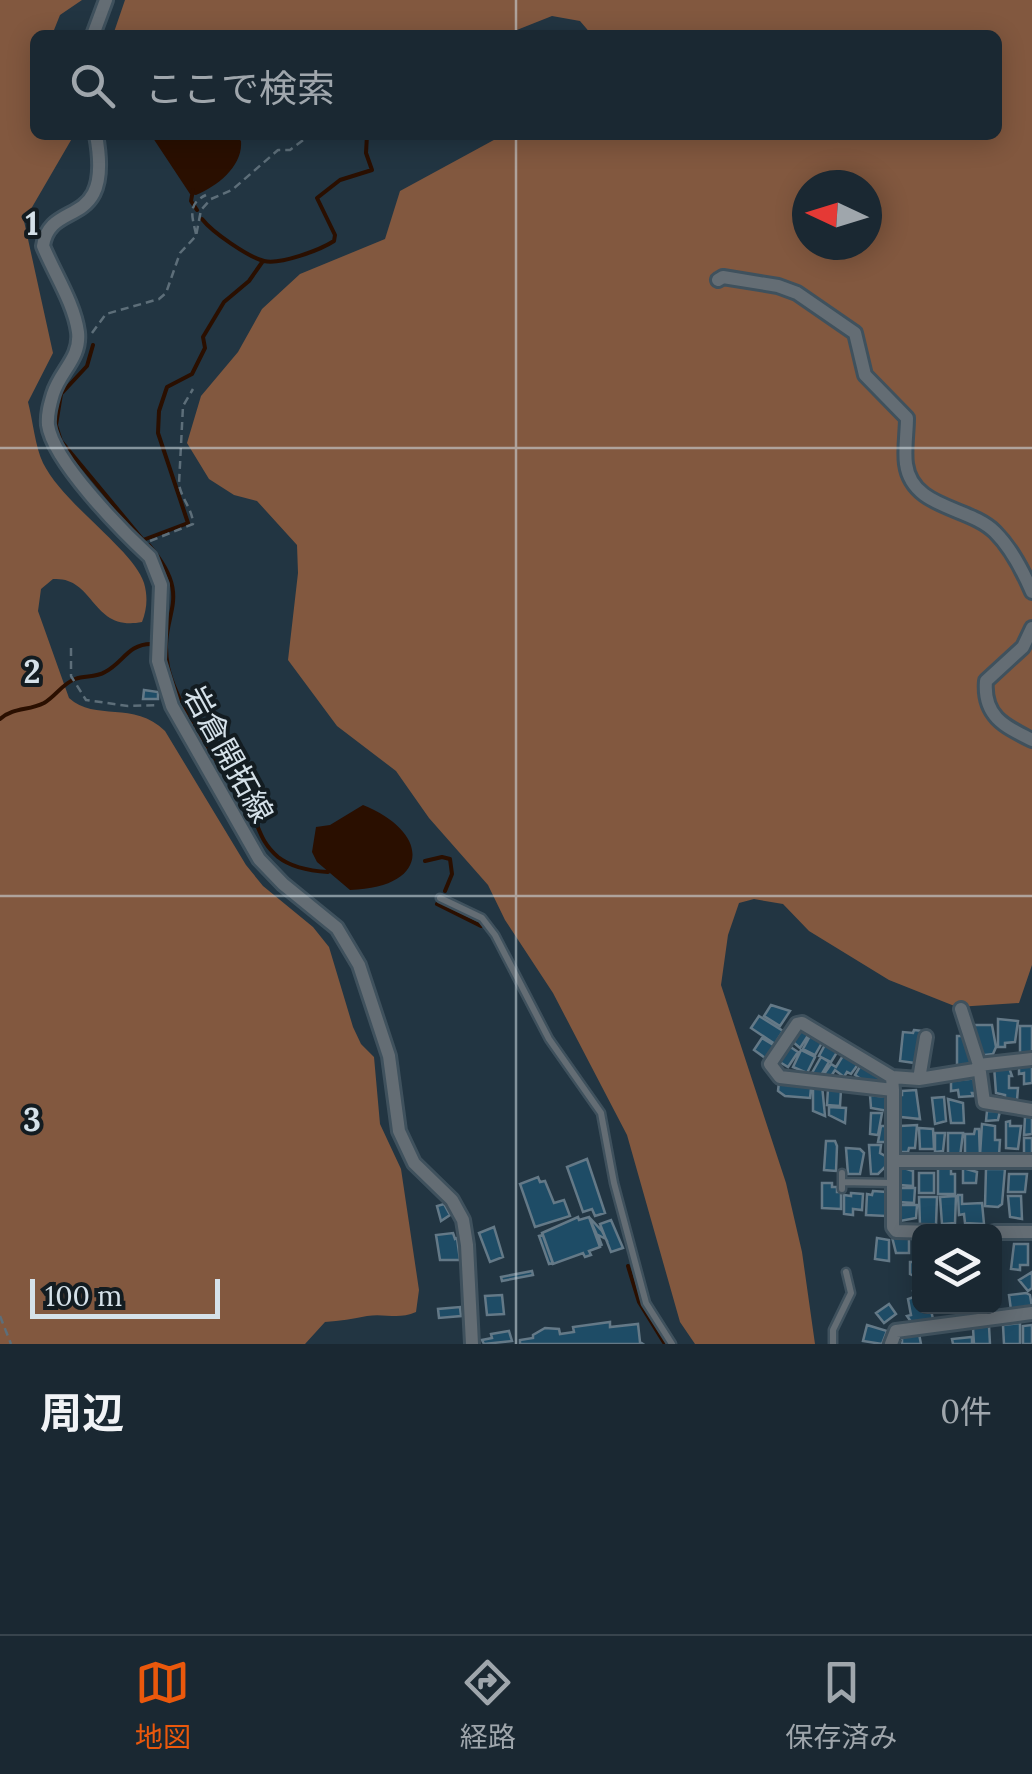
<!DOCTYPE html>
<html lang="ja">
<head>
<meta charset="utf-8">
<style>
	:root { --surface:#1a2832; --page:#27343e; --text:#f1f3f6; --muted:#9fa6ac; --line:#38444d; --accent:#ea580c }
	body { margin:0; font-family:Lora,"Noto Sans JP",serif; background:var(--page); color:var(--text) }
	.controls { position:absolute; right:30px; bottom:30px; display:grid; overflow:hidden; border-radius:15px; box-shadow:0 5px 25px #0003 }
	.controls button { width:90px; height:90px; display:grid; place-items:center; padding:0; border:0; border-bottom:2px solid var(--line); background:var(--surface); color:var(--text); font:50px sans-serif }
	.compass { position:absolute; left:792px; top:170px; width:90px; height:90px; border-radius:50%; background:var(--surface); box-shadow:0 5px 25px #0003; rotate:274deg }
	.scale { position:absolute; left:30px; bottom:25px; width:190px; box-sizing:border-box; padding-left:10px; border:5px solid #d5e1e9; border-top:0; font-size:28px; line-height:35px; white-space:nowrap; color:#d5e1e9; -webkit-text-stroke:8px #131c21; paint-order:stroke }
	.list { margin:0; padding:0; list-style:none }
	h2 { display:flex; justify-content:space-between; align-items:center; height:130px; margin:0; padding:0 40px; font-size:42px }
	h2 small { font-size:32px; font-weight:400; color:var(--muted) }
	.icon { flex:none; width:55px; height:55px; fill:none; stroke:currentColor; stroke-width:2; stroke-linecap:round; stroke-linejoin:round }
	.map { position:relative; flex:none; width:1032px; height:1344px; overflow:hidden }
	.search { position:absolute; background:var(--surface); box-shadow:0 5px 25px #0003; left:30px; right:30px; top:30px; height:110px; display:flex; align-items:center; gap:25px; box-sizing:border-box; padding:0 35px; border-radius:15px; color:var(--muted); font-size:38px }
	.sheet { height:290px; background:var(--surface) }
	nav { display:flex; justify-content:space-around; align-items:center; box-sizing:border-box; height:140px; border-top:2px solid var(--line); background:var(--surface); font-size:28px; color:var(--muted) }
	nav a { display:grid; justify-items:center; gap:5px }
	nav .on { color:var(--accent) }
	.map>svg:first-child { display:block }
	.forest { fill:#82583f; fill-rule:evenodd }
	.water { fill:#2a0f00 }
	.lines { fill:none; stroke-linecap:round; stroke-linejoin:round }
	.stream { stroke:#2a0f00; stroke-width:4 }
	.building { fill:#1e4c66; stroke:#647987; stroke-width:2.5 }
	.service-casing { stroke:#3f515d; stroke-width:11 }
	.minor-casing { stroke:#3f515d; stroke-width:18 }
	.path { stroke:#5d6e79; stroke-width:2.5; stroke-dasharray:8 5; stroke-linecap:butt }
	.service { stroke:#646d74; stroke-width:6 }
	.minor { stroke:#646d74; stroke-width:12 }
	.grid { fill:none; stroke:#d5e1e9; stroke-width:2.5; stroke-opacity:0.55 }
	.labels { text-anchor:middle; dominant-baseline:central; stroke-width:8; stroke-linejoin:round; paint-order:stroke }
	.street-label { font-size:30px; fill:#d5e1e9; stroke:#131c21 }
	.grid-label { font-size:32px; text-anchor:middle; font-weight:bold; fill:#d5e1e9; stroke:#131c21; stroke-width:8; stroke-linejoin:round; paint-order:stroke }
</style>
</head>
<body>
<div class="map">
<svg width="1032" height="1344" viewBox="0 0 1032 1344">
	<rect width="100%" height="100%" fill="#223542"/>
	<path class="forest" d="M0,0h82l-22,15 -8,20h-17v100h39l-50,86 29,132 -25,49c5,19 7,44 15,61 21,42 90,86 101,120 4,14 3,26 -2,39 -51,10 -47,-46 -89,-43l-12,10 -3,22 31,87c26,24 65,2 96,33l81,134 17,21 50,41 16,20 24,80 8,17 13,13 6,67 21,45 18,121 -3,22c-18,8 -31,1 -49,4 -14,3 -27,5 -42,6l-20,22h-305z
		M125,0h907v965l-13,38 -62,4 -68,-27 -80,-49 -26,-27 -29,-5 -15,4 -11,32 -7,50 65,198 16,69 13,92h-120l-15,-22 -53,-187 -74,-142 -48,-73 -17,-35 -59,-67 -33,-47 -59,-45 -49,-66 10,-87 -1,-28 -40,-44 -23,-6 -25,-16 -22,-36 14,-47 37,-44 24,-43 38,-35 85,-35 15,-48 103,-56h494v-100h-405l-12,-14 -28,-5 -48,19h-391zM807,185h60v60h-60z"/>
	<path class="water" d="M151,135h84l6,6c2,25 -23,45 -45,54l-6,-1z
		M363,805c69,28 67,83 -13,85l-33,-28 -5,-10 4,-25 14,-2z"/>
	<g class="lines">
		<path class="stream" d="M193,190l-2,11 6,9
			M202,219c10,13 46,38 62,42 16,4 56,-11 70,-20l1,-6 -18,-37 23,-18 32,-10 -6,-17 1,-18
			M93,345l-6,21 -26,28 -5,31 5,16 82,99 45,-17 -30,-90 1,-22 8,-24 25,-13 13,-26 -2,-11 21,-35 25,-21 14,-20
			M149,545c48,57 8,67 19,122 9,42 55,102 79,138 13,20 11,35 31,52 14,11 33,14 50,15
			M0,719c14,-12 28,-8 44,-16 12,-7 18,-19 31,-24 10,-4 20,-1 30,-7 18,-9 23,-28 46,-28
			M425,861l17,-4 8,2 2,15 -7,17
			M437,904l44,22
			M628,1266l11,36 26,42"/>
	</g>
	<path class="building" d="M144,690l14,2v7h-15z
		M771,1005l19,6 -10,15 -16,-10z
		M759,1016l24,15 -8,13 -24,-16z
		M998,1019l20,2 -3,21 -10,1v4h-7z
		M971,1025h21l4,22 -3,7 -16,2z
		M1020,1026h12v27h-12z
		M800,1030l9,4 -9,14 -7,-6z
		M914,1030l9,1 -8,32 -15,-2 3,-29 10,1z
		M810,1036l13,5 -8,14 -12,-6z
		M957,1036h10l7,31 -17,2z
		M762,1038l13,8 -7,14 -14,-10z
		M826,1043l13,6 -8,13 -12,-6z
		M789,1046l9,6 -10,15 -10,-6z
		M801,1050l14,7 -8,16 -14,-6z
		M844,1054l15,9 -8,11 -4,-2 -3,5 -9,-7 -5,8 -6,-4 7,-10 5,3z
		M821,1057l8,5 -9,15 -8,-4z
		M862,1063l25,16 -2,3h-20l-10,-7z
		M1008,1065l4,11h-3v12h9l-1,12 -12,-1v-4l-9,-2 -2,-27z
		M1032,1065v18l-8,1v-11l-5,1v-8z
		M977,1078l1,15h-6l1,3 -14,1 -1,-7 -7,1v-10z
		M779,1082l32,6 -1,10 -25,-2 -7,-5z
		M813,1085h9l3,31 -12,-5z
		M828,1089l13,1 -1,16 -13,-1z
		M916,1090l4,29 -19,-2 -3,-22h4v-4z
		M870,1095l18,2v14l-17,-3z
		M944,1097l2,24 -11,3 -3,-26z
		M948,1099l15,4 1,20h-13z
		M829,1107l17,1 -1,15 -16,-8z
		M987,1111h13l-2,9 -12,1z
		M871,1113h11l-4,22 -8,-1z
		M1025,1117h7v17l-8,1z
		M1010,1121v5h11l-3,23 -12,-1v-26z
		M982,1124l13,2v14h5l-1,16 -19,-1z
		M917,1125l-2,23h-6l-1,4h-8v-26z
		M881,1126h7v16h-10z
		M919,1128l14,1 1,20h-14z
		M975,1129h4l1,28 -15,-2v-21h9z
		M935,1133h10l-2,18 -8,1z
		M948,1133h15l-3,24 -12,-3z
		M1024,1138h8v17h-8z
		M826,1141h9l2,5 -1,25 -12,-1z
		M869,1145h12l-1,8 7,4v8l-9,9h-7z
		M846,1148l14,1 4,4 -4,21h-12z
		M587,1159l18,54 -10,3 -3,-7 -9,3 -16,-45z
		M901,1167l12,4v15l-13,-1z
		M938,1168h13v6h4v20h-17z
		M963,1168l14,4 -1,11h-13z
		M986,1169h19l-3,35 -4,3 -13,-1z
		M919,1173h15v20h-15z
		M1009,1174h18l-2,18h-17z
		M538,1177l2,5 5,-1 9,22 10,-3 6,16 -35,11 -15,-43z
		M822,1183h10v4h5v5h4v17l-19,-1z
		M900,1188h15l-1,15 -15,-1z
		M873,1191l14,1 -1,24 -20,-1 1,-21 5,1z
		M851,1193l12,1 -1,16 -9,-1v6l-9,-1v-19l7,1z
		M958,1195h4v9l20,-1 2,21 -19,-1 -1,-9 -5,1z
		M956,1196l-1,27 -13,1 -2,-27z
		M1008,1196h13l1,23 -12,-2z
		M919,1197h18l-1,28h-16z
		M444,1204l6,11 -9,6 -4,-15z
		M900,1205h17l-1,13 -16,3z
		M578,1217l1,3 10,-3 11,30 -11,4 2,4 -6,2 -2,-4 -30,11 -11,-31z
		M589,1217l13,14 4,8 -8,-4 4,11z
		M611,1220l12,28 -12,4 -11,-28z
		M494,1227l9,30 -13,5 -11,-29z
		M453,1233l2,6 2,-1 3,22h-20l-4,-25z
		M543,1235l10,28 -4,1 -10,-28z
		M909,1236v17h-13l-4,-16z
		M877,1238l12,2v21l-14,-2z
		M1014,1244h14v21h-8v5l-9,-1z
		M910,1262h10v17l-10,-5z
		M532,1271l1,4 -31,6 -1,-4z
		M1032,1272v16l-4,3 -9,-11z
		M920,1289v17h10l3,13 -21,4 -5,-7 4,-1 -3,-16 6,-2 -1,-6z
		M1026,1293l4,2 2,12 -21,3 -2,-15z
		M502,1295l2,19 -17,1 -2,-19z
		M889,1304l7,10 -12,9 -8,-10z
		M460,1307l1,9 -22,2 -1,-9z
		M610,1322v5l28,-3 2,18 3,2h-123v-4l13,-2v-3l12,-7 14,1 1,5 14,-2 -1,-5z
		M1020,1323v21h-16l-1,-19z
		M867,1325l20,6 -5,13 -19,-3z
		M1032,1325v19h-9v-18z
		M989,1326l1,18h-16l-1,-16z
		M509,1331l3,10 -28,3 -2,-4 10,-2 -1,-4z
		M919,1334l2,10h-19v-8z
		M972,1337v7h-19l-1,-5z"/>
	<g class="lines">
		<g class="service-casing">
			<path id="service" d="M440,898l42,20 13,17 54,104 52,74 13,70 32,120 26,41
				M842,1182l49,1
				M842,1189v-16
				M833,1344v-14l18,-37 -5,-21"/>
		</g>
		<g class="minor-casing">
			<path id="minor" d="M93,35l13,-35
				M96,135c18,98 -46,62 -53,111 11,27 31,57 35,86 3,26 -18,39 -25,62 -3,10 -6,20 -5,31 5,36 74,106 102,132l11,28 -3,76 14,45 87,153 24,25 54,44 22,37 30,91 10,75 15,32 38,37 11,20 4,25 5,99
				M718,280l5,-3 55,9 19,7 58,40 10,42 42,43c0,14 -3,32 -1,46 6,45 63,42 89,68 17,17 28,39 37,60
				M1032,628l-9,19 -37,34c-3,35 18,45 46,59
				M1032,1059l-53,6 5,37 48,8
				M892,1077l27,2 7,-42
				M919,1079l56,-9 4,-5 -18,-56
				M893,1090l-113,-13 -10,-13 27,-40 5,-1 90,54 1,13v137l3,4 38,1
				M893,1161h139
				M994,1232h38
				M891,1344l5,-13 136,-18"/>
		</g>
		<path class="path" d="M196,234c-4,-18 -9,-30 10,-39
			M92,333l14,-19 53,-15 7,-6 14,-40 16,-17 5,-26 10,-11 21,-9 46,-40h12l20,-15
			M150,541l43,-17c0,-14 -12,-26 -14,-40l4,-78 10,-17
			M71,648v28l15,24 42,6 31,-1
			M0,1316l11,28"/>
		<use href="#service" class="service"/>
		<use href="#minor" class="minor"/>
	</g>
	<path class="grid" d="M516,0v35M516,135v1209M0,448h1032M0,896h1032"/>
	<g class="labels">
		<g class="street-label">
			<text transform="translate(229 754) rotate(61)">岩倉開拓線</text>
		</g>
	</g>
	<g class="grid-label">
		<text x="32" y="235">1</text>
		<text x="32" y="683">2</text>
		<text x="32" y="1131">3</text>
	</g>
</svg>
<div class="controls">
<button><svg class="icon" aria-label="layers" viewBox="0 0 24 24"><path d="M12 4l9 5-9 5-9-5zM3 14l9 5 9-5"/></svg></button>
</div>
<svg class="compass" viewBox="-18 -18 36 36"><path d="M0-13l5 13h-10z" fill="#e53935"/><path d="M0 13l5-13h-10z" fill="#9fa6ac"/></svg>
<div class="scale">100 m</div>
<div class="search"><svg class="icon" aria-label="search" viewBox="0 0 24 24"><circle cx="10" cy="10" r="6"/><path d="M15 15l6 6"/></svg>ここで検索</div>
</div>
<section class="sheet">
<h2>周辺<small>0件</small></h2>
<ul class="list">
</ul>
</section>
<nav>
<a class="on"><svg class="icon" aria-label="map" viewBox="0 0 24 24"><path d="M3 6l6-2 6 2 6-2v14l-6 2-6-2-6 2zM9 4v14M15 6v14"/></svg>地図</a>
<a><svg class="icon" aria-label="directions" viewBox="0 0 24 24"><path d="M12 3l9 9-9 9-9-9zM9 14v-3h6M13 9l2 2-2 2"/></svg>経路</a>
<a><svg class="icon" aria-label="saved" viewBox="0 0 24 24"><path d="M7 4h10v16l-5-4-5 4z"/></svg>保存済み</a>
</nav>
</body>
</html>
